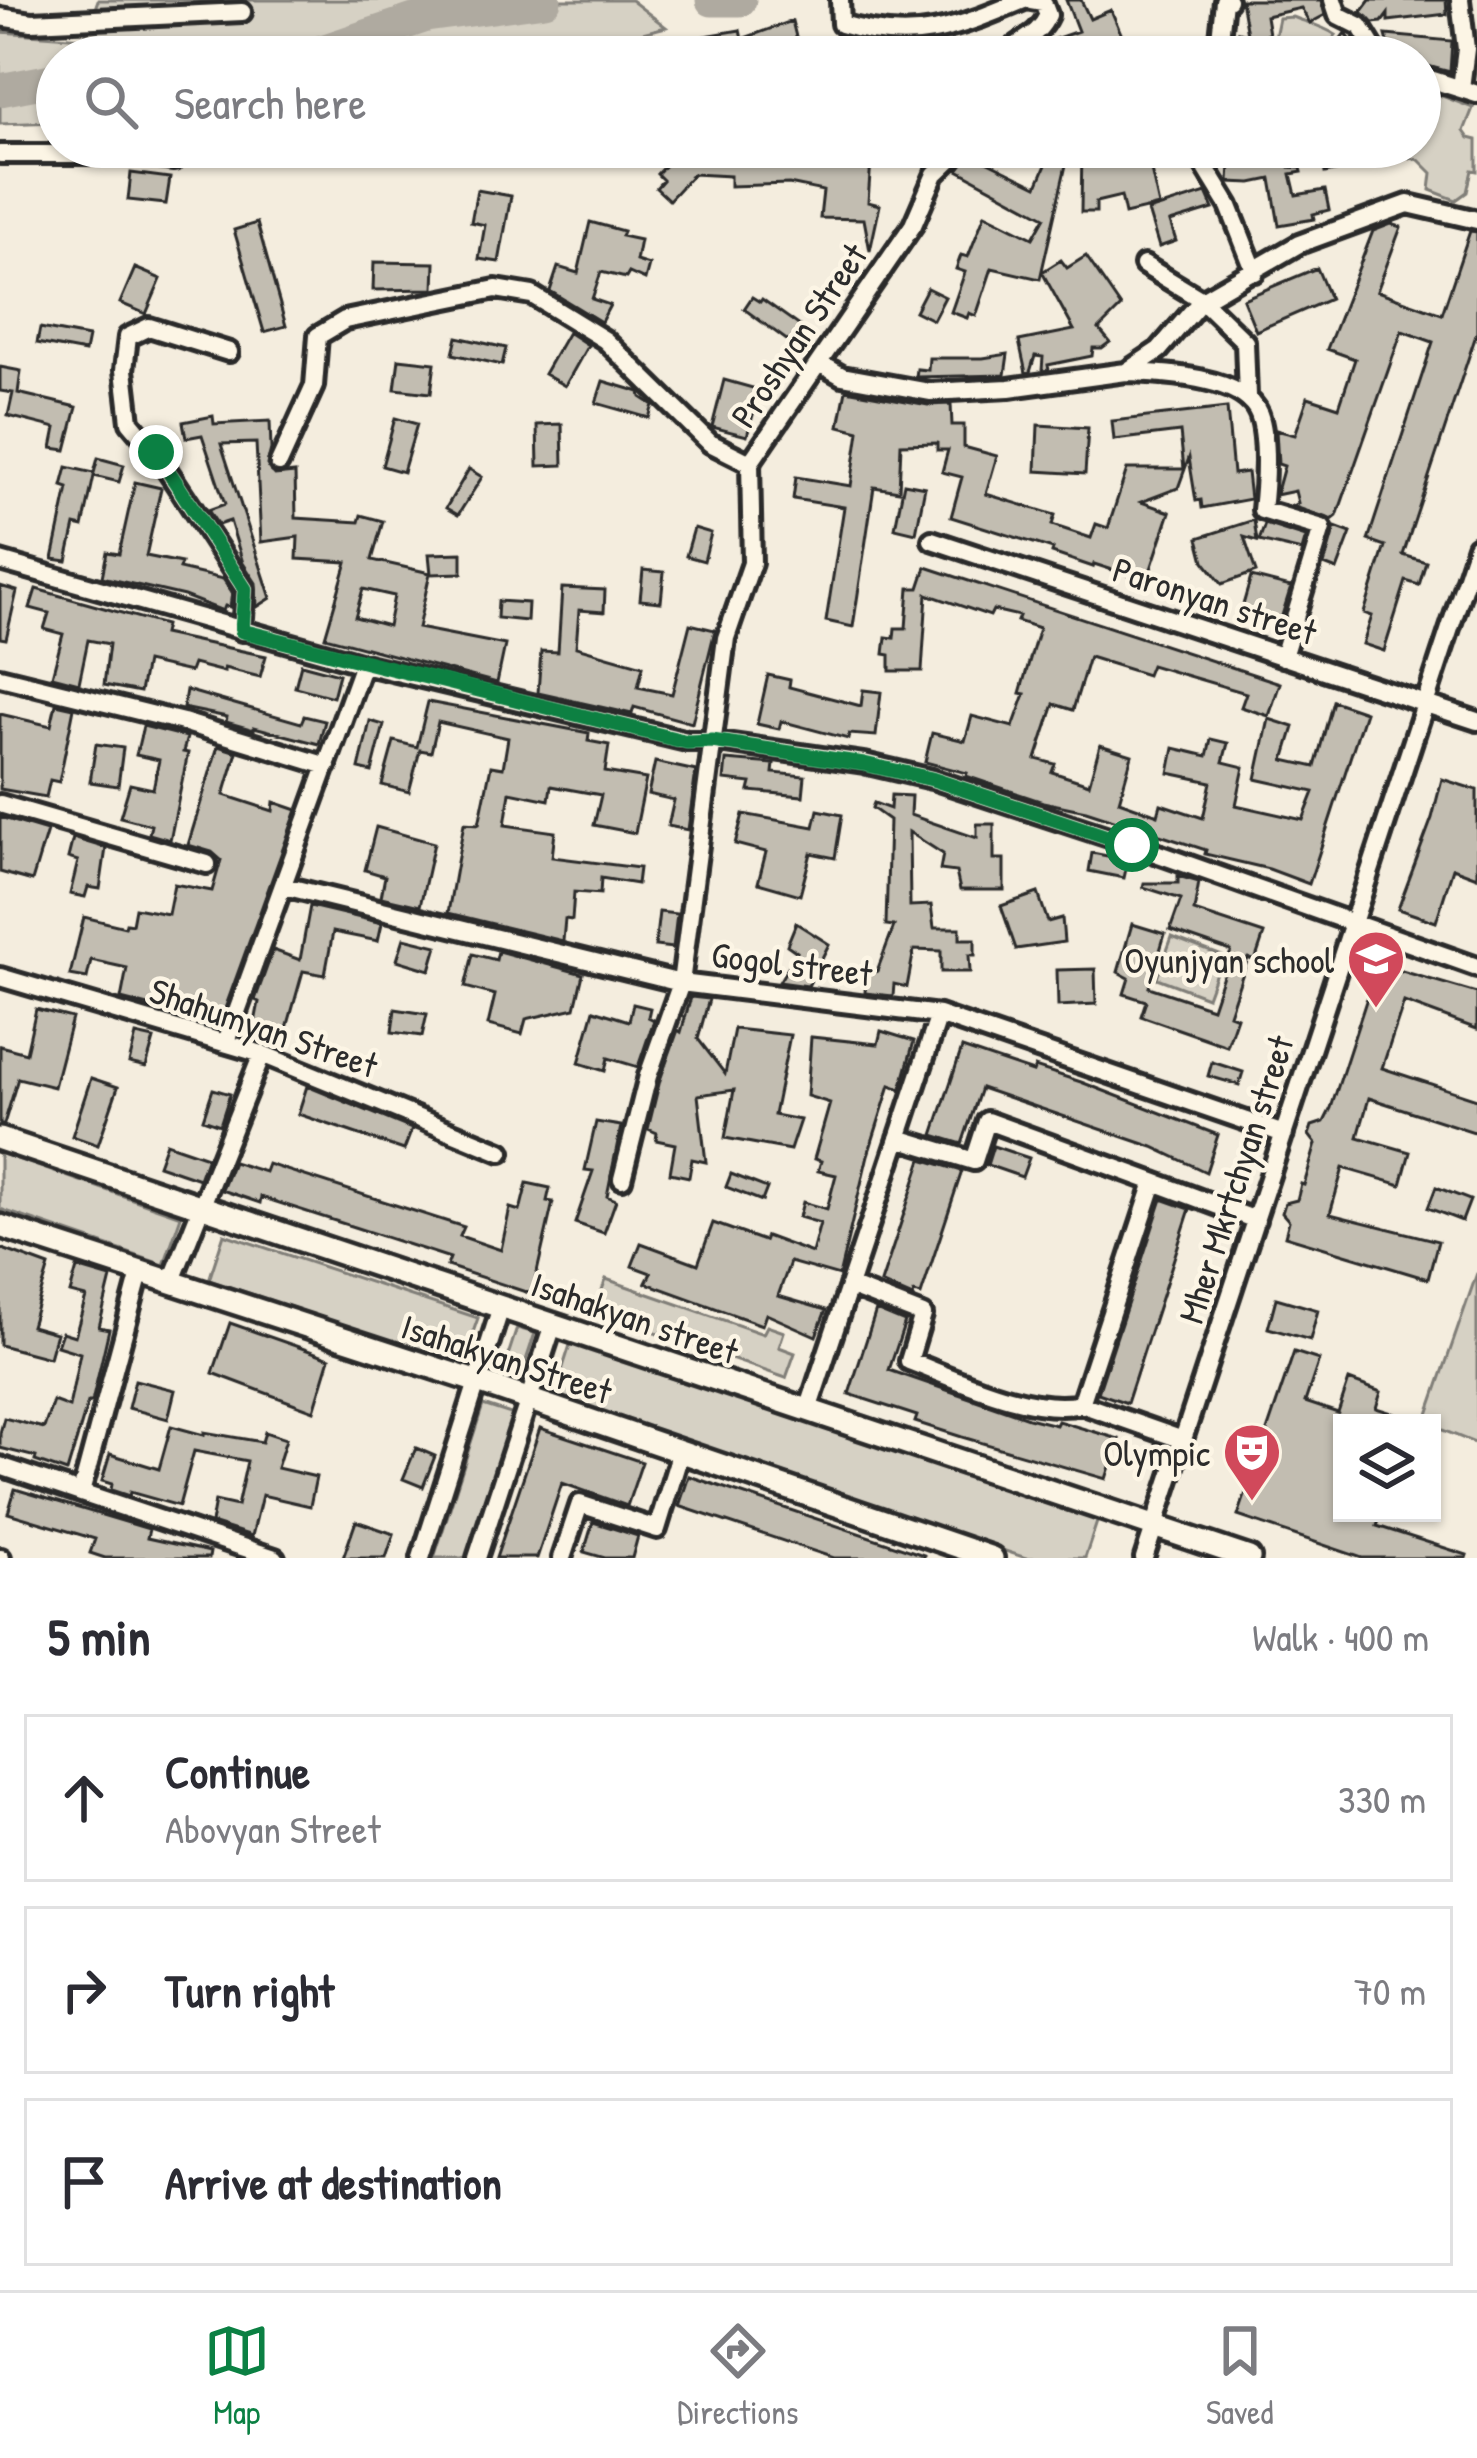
<!DOCTYPE html>
<html lang="en">
<head>
<meta charset="utf-8">
<style>
	:root { --surface:#fff; --page:#f2f2f3; --text:#2b2b33; --muted:#7c7c81; --line:#e1e1e2; --accent:#0b8043 }
	body { margin:0; font-family:"Patrick Hand",sans-serif; background:var(--page); color:var(--text) }
	.controls { position:absolute; right:36px; bottom:36px; display:grid; overflow:hidden; border-radius:0px; box-shadow:0 3px 9px #0004 }
	.controls button { width:108px; height:108px; display:grid; place-items:center; padding:0; border:0; border-bottom:3px solid var(--line); background:var(--surface); color:var(--text); font:60px sans-serif }
	.stop { position:absolute; width:36px; height:36px; margin:-27px; border:9px solid #0b8043; border-radius:50%; background:#fff }
	.stop.end { background:#0b8043; border-color:#fff; box-shadow:0 3px 12px #0008 }
	.list { margin:0; padding:0; list-style:none }
	h2 { display:flex; justify-content:space-between; align-items:center; height:156px; margin:0; padding:0 48px; font-size:51px }
	h2 small { font-size:39px; font-weight:400; color:var(--muted) }
	.list li { display:grid; grid-template-columns:78px 1fr auto; gap:36px; align-items:center; box-sizing:border-box; height:168px; margin:0 24px 24px; padding:0 24px; border:3px solid var(--line); border-radius:0px }
	.list b { display:block; font-size:45px; white-space:nowrap }
	.list p { margin:0; font-size:39px; white-space:nowrap; color:var(--muted) }
	.list em { font-size:39px; font-style:normal; color:var(--muted) }
	.icon { flex:none; width:66px; height:66px; fill:none; stroke:currentColor; stroke-width:2; stroke-linecap:round; stroke-linejoin:round }
	.map { position:relative; flex:none; width:1477px; height:1558px; overflow:hidden }
	.search { position:absolute; background:var(--surface); box-shadow:0 3px 9px #0004; left:36px; right:36px; top:36px; height:132px; display:flex; align-items:center; gap:30px; box-sizing:border-box; padding:0 42px; border-radius:66px; color:var(--muted); font-size:45px }
	.sheet { height:732px; background:var(--surface) }
	nav { display:flex; justify-content:space-around; align-items:center; box-sizing:border-box; height:168px; border-top:3px solid var(--line); background:var(--surface); font-size:33px; color:var(--muted) }
	nav a { display:grid; justify-items:center; gap:6px }
	nav .on { color:var(--accent) }
	.map>svg:first-child { display:block }
	.green { fill:#d6d1c4; stroke:#807e78; stroke-width:3 }
	.lines { fill:none; stroke-linecap:round; stroke-linejoin:round }
	.river { stroke:#afaaa0; stroke-width:33 }
	.building { fill:#c2bdb1; stroke:#2b2b2b; stroke-width:3; fill-rule:evenodd }
	.minor-casing { stroke:#2b2b2b; stroke-width:26 }
	.tertiary-casing { stroke:#2b2b2b; stroke-width:30 }
	.minor { stroke:#fcf5e5; stroke-width:16 }
	.tertiary { stroke:#fcf5e5; stroke-width:21 }
	.route { stroke:#0b8043; stroke-width:15 }
	.labels { text-anchor:middle; dominant-baseline:central; stroke-width:9; stroke-linejoin:round; paint-order:stroke }
	.street-label { font-size:36px; fill:#2b2b2b; stroke:#fcf5e5 }
	.poi-label { font-size:36px; fill:#2b2b2b; stroke:#fcf5e5; text-anchor:end }
</style>
</head>
<body>
<div class="map">
<svg width="1477" height="1558" viewBox="0 0 1477 1558">
	<rect width="100%" height="100%" fill="#f4edde"/>
	<filter id="ink" filterUnits="userSpaceOnUse"><feTurbulence type="fractalNoise" baseFrequency=".00833" numOctaves="2"/><feDisplacementMap in="SourceGraphic" scale="24" xChannelSelector="R" yChannelSelector="G"/><feConvolveMatrix kernelMatrix="1 2 1 2 8 2 1 2 1" color-interpolation-filters="sRGB"/></filter>
	<g filter="url(#ink)">
		<path class="green" d="M98,0h533l35,27 -118,30h-491v65l-57,2v-92l84,6z
			M1293,17c15,6 29,9 43,18l-17,22h-56v-14l12,-6 4,-19z
			M1437,94l36,14 -9,23 5,7 8,2v31l-5,-1 -5,22 -11,8 -26,-10 2,-17 -13,-13 -29,-7 2,-6h28v-27l15,-2z
			M1172,937l50,19 -15,41 -50,-19z
			M0,1153l181,63 -17,49 -164,-56z
			M224,1234l254,84 -16,46 -253,-84z
			M1477,1273v171l-52,-21z
			M606,1279l157,55 4,-8 17,6 -5,15 16,6 -9,25 -192,-66z
			M517,1328l18,5 -17,52 -18,-5z
			M571,1342l527,177 -13,39h-59l-473,-159z
			M483,1405l31,10 -46,143h-34z"/>
		<g class="lines">
			<path class="river" d="M712,0h28
				M305,57l121,-41 119,-16
				M0,90l57,-11"/>
		</g>
		<path class="building" d="M1066,0h15l9,19 21,-9 20,47h-108l24,-18 2,2 29,-10z
			M1241,0h80l4,15 -15,8 -9,-15 -35,8 3,18 -14,2 1,15 -17,1 -1,-20 9,2z
			M1370,0h76l1,14 -59,7v-7l-6,8 -9,1 -12,-11z
			M792,21l9,36h-133l-3,-14 75,-13 2,9z
			M1345,33l15,18 -4,6h-29z
			M1386,35l66,6 -2,31 -30,-8v-7h-28z
			M682,147h219l1,5 -31,8 -3,42 12,3 -10,46 -6,-32 -44,-1 3,-27 -34,-7 -59,2v-10l-37,-2 -24,26 -13,-12 7,-8 -6,-6z
			M975,147h7l-2,11 57,28 12,-28 17,7 -26,114 -48,-11 -16,48 -7,-3 -2,5 -16,-6 14,-40 -9,-3 5,-14 7,2 17,-43 48,24 12,-21 -87,-47z
			M1082,147h22v7l28,1v-8h28l-1,23h-8l8,36 -34,8 -4,-18 -25,6v10h-15z
			M1270,147h15l5,20 11,1 1,4 -11,2 5,21 29,-5 4,20 -16,4 1,5 -35,6 -8,-46 -19,4 -23,-1 1,-19 45,3z
			M1321,147h61l1,6 -40,9 1,7 -19,4z
			M131,173l39,5 -4,26 -38,-4z
			M477,190l34,6 -12,66 -20,-3 6,-34 -14,-3z
			M1206,193l7,16 -43,13 6,19 -17,6 -11,-36z
			M590,222l33,9 -2,5 19,4 -4,21 13,4 -4,15 -16,-7 -3,5 -25,-6 -9,27 18,6 -9,17 -51,-31 8,-24 20,6z
			M257,223l29,103 -22,6 -30,-102z
			M1391,224l10,3 -24,64 65,23 28,-83 7,1v100l-74,223 23,7 -7,23 -13,-4 -22,70 -21,-7 9,-28 -8,-3 21,-67 -17,-6 65,-198 -31,-11 -65,185 -5,4 -40,-14 6,-3 -3,-12 -19,4 8,-29 -6,-2 -2,-34 19,5 13,-38 31,10 16,-48 -28,-10 46,-118z
			M1086,256l35,51 -22,22 11,13 -8,6h-9l-1,8 -44,9 1,5 -7,1 1,-14 -8,-1 -5,16 -4,1 -7,-32 55,-11 -32,-58 19,-12 6,8z
			M374,262l61,1 -1,26 -61,1z
			M135,268l26,11 -15,35 -26,-11z
			M1317,268l13,31 -74,32 -13,-32z
			M927,288l18,9 -12,23 -18,-9z
			M752,297l8,5 2,-3 52,37 -11,16 -59,-43z
			M40,328l48,9 -3,15 -48,-9z
			M568,332l20,13 -23,41 -21,-12z
			M457,337l49,11 -4,17 -49,-11z
			M1008,354l-3,21 -89,2 1,-8 11,1 1,-12h54z
			M399,359l36,4 -4,30 -36,-4z
			M0,367l21,4 -3,22 59,14 -11,43 -14,-2 4,-20 -48,-12 5,-23 -13,-2z
			M724,380l36,10 -13,46 -35,-9z
			M603,381l37,11 1,5 12,8 -4,13 -53,-15z
			M846,390l82,15 23,-1 1,21h12v22l33,9 -11,38 69,21 -3,10 39,13 5,-14 12,4 19,-59h57l-4,-37 -66,8 -2,-19 115,-13 6,66 14,-2 3,27 -48,9 -1,-8 -5,1 -7,-43 -11,30 -37,14 29,10 -23,69 -53,-17 -1,3 -41,-14 1,-4 -102,-32 11,-40 -20,-5 6,-22h-11v-7l-36,1 -2,47 -25,-4 -21,140 -27,-6 18,-114 -51,-8 3,-22 55,9 8,-55 -20,-5z
			M213,416l1,8 56,-3 1,28 -4,16 8,10 20,-2 1,45 63,4 2,-7 22,6 -11,39 58,13 -12,55 87,17 -8,38 -172,-46 22,-75 -50,-3 1,-22 -37,5 -5,-99 -35,1 50,154 -14,9 -1,-24 -13,-20 -13,-42 -12,4 -10,-15 17,-6 -23,-69 -16,3 -3,-16zM363,589l31,7 -6,30 -33,-9z
			M395,418l22,6 -14,48 -21,-6z
			M562,424l1,41 -25,1 -1,-41z
			M1038,425l50,3 -3,46 -49,-3z
			M98,458l26,7 -5,17 -25,-6 -11,51 -8,-2 -8,36 -14,-2 15,-71 -6,-2 5,-19 27,6z
			M469,469l13,8 -24,38 -12,-7z
			M135,482l26,6 -15,68 35,7 -2,6 44,10 9,13 -2,15 -5,-1 -2,5 -39,-15 -82,-19 5,-25 12,2z
			M904,483l21,4 -9,46 -21,-5z
			M1254,520l3,21 -13,-4 12,35 -34,12 -18,-23 -6,-23z
			M1265,524l41,13 -4,14 -43,-10z
			M1335,527l16,6 -14,37 -13,-5z
			M694,528l17,5 -7,28 -18,-5z
			M462,553v20l-31,1 -2,-20z
			M926,567l354,116 -11,33 -28,-9 5,-14 -95,-28 -4,10 -58,-18 -16,53 -19,-6 -18,55 19,5 -3,8 37,12 11,-39 32,10 -13,46 39,14 3,-11 42,14 8,-36 -42,-9 5,-25 33,8 4,-17 17,4 -5,19 21,5 -8,38 67,15 11,-28 -58,-13 13,-60 25,8 -10,33 31,7 18,-66 32,11 -56,172 -40,-15 -64,-15 1,-4 -120,-39 -43,-9 -77,-26 1,-3 -42,-11 7,-29 33,8 7,-25 41,11 12,-33 -5,-1 19,-65 -22,-7 2,-5 -26,-6 -3,6 -63,-22 -5,77h-32v-16l-6,-1 2,-17 8,1 1,-10h11l3,-40h10z
			M643,570l21,2 -3,30 -21,-2z
			M1251,577l40,10 -11,35 -39,-10z
			M0,586l17,5 -11,48 -6,-1z
			M562,588l43,2 -1,22 -25,-2 -3,37 67,19 -5,21 34,7 18,-70 25,6 -23,93 -58,-16 -2,7 -94,-21 3,-42 17,1z
			M36,589l129,36 -2,9 103,22 -6,21 -36,-9v4l-31,-8 -3,8 -44,-10 -6,30 -36,-7 5,-41 -21,-4 -9,43 -27,-7 11,-42 -19,-5 5,-16 -19,-5z
			M498,601l30,2 -1,18 -30,-3z
			M301,664l38,10 -6,23 -38,-10z
			M768,675l22,5 -1,7 72,19 2,-16 18,2 -5,44 -27,-2 -1,5 -67,-18 -2,8 -22,-5z
			M186,690l115,33 3,-7 21,5 -6,23 -65,-17v3l-28,-8 1,-5 -44,-9z
			M428,702l161,31 -1,8 21,4 -4,27 41,7 -11,54 -41,-8 7,-30 -50,-9 -2,14 -39,-8 -5,33 50,7 -3,25 87,11 -2,16 -36,-6 -1,16 -26,-2 -2,28 -7,-1 -2,22 -115,-28 16,-90 15,1 12,-58 12,2 5,-30 -70,-16 -7,30 -11,-2 -11,42 -27,-7 12,-44 23,6z
			M56,704l18,4 -15,74 -9,-2 -4,17 -46,-8v-75l51,12z
			M370,721l14,4 -12,47 -13,-3z
			M143,726l44,11 -4,15 5,1 -18,87 -21,-6 2,-9 -31,-8 10,-33 23,5 6,-29 -23,-5z
			M96,744l27,4 -5,38 -28,-4z
			M218,746l19,6 -13,43 49,16 1,-9 23,8 -79,218 -27,-8 1,-3 -71,-18 6,-31 -36,-8 -4,18 -17,-3 14,-58 41,10 1,-4 6,1 3,-16 33,6 6,-30 38,7 9,-31 -9,-8 -24,-7z
			M726,760l48,4 -1,9 32,3 -2,20 -54,-5 2,-8 -27,-3z
			M655,762l41,9 -8,59 -20,-4 6,-26 -26,-6z
			M1442,779l35,11v87l-24,-9 -17,54 -38,-13 34,-91z
			M891,795l20,1 -1,19 67,23v-14h17v35h10v31h-44l-4,-18 -16,-2 3,-16 -34,-22 1,74 21,-1 3,23h26v11h15v16h-6l1,17h-29v-21l-27,-1 -7,37 -13,-3 -1,12 -28,-3 1,-18 11,-4 17,-45 -8,-1 3,-105 -17,-12 2,-5 16,6z
			M818,810l24,5 -7,43 -24,-5 -11,42 -42,-12 8,-31 -31,-8 8,-30 71,13z
			M0,817l47,14 -15,50 -32,-9z
			M376,827l58,16 -14,63 -39,-9 4,-21 -20,-6z
			M73,838l33,10 -6,41 -12,-2 -3,10 -15,-3 8,-33 -10,-3z
			M1092,853l36,7 -4,18 -35,-7z
			M1178,876l21,6 -5,29 70,23 -9,27 -7,-3 -19,56 8,3 -10,29 -86,-30 5,-15 -22,-7 5,-16 -11,-6 14,-48 33,10 -16,53 63,21 19,-57 -61,-21 11,-31 -38,-12 1,-4h34z
			M1038,893l10,29 14,-4 2,24 -48,7 -15,-43z
			M310,906l72,17 -4,18 -45,-9 -8,43 -22,-4 -21,75 -30,-8 7,-36 -4,-2 18,-50 27,10z
			M659,912l18,2 -4,34 -18,-2z
			M796,923l33,21 -21,42 -29,-4 18,-30 -10,-7z
			M404,938l33,8 -7,24 -33,-10z
			M498,951l85,23 -8,34 -49,11 -4,15 -34,-9 7,-30 -30,-8 8,-33 23,6z
			M1378,964l99,29v36l-73,-27 -22,66 95,31v34l-108,-35 -11,39 52,15 -9,33 -58,-17 -13,46 108,27 -10,38 -143,-43 4,-15 -7,-8 3,-10 12,-3 4,-16 3,1 12,-41 -7,-9 3,-9 12,-4 7,-14z
			M1095,969l1,35 -38,2 -1,-36z
			M691,997l18,2 -11,40 27,35 9,-45 56,6 -16,80 26,5 -10,30 -65,-12 9,-48 -36,5 8,67 -14,-3 -3,18 -19,-4 5,-29 -19,-4 1,-7 -9,-4 12,-49 18,-50 3,2z
			M633,1004l17,4 -2,9 6,3 -16,47 -30,-9 -3,13 -26,-8 15,-53 35,11z
			M36,1009l36,9 -18,69 -36,-9 -14,46h-4v-78l26,7z
			M395,1009l32,5 -5,22 -30,-4z
			M881,1031l33,10 -13,48 -11,-4 -22,70 -29,121 -49,-14 -12,34 48,14 -10,26 -50,-22 -4,11 -116,-42 5,-10 -19,-7 9,-23 57,21 15,-41 51,18 2,-5 46,17 8,-30 -21,-6 4,-15 24,7 9,-34 -18,-4 3,-10 -7,-2 16,-56 -23,-7 4,-59 67,7z
			M136,1035l18,4 -8,28 -17,-4z
			M962,1048l71,24 2,-5 46,15 137,53 -12,37 -53,-25 -172,-59 -19,56 -29,-9z
			M1212,1062l31,10 -4,13 -31,-9z
			M91,1078l27,9 -20,58 -26,-9z
			M307,1086l105,43 -8,21 -106,-36z
			M213,1089l17,5 -10,31 -17,-6z
			M596,1122l25,4 -14,70 9,4 -12,33 -29,-10 18,-52 -8,-1z
			M166,1143l41,14 -8,22 -41,-14z
			M993,1146l36,12 -7,19 -35,-12z
			M922,1159l40,12 -41,124 -7,-2 -1,4 -32,-14z
			M233,1162l32,10 3,-8 196,63 -4,9 41,14 9,-42 10,3 7,-28 23,5 -3,13 6,1 -21,92 -85,-28 3,-8 -189,-61 -1,6 -38,-13z
			M731,1174l36,14 -5,13 -36,-14z
			M1436,1187l34,13 -8,21 -34,-13z
			M1162,1199l28,10 -63,194 -29,-10z
			M0,1248l49,18 -18,60 25,7 -7,25 -49,-13z
			M77,1268l34,10 -12,49 10,2 -17,73h-4l-21,70 -32,-11 1,-4 -36,-9v-15l4,-15 40,10 9,-27 16,6 11,-54 -23,-7 5,-14 13,4 11,-39 -16,-4z
			M1276,1298l42,12 -8,30 -42,-12z
			M876,1310l29,12 -16,48 139,48 28,7 2,-4 61,18 -13,40 -144,-42 -47,-15 2,-6 -68,-22z
			M230,1323l100,35 -16,53 -101,-38z
			M1294,1352l25,8 -14,42 33,11 11,-33 32,12 -5,16 38,12 -72,3v90h40l-5,13 90,29 -1,3h-104l-124,-42z
			M135,1380l40,10 -7,29 -40,-11z
			M171,1426l33,9v-3l58,10 3,-10 21,7 -9,29 39,9 -6,29 -48,-11 -10,41 -41,-13 4,-22 22,5 10,-45 -53,-10 -15,55 -49,-14 -1,4 -18,-6 1,-6 -10,-3 8,-27 49,15z
			M540,1428l102,34 -15,44 -65,-23 -25,75h-41z
			M416,1448l19,8 -12,31 -20,-8z
			M689,1476l235,79v3h-90l-155,-52z
			M15,1489l134,40 -2,9 63,14 -1,6h-104l-15,-5 5,-14 -87,-26z
			M356,1521l38,13 -8,24h-43z
			M593,1522l45,14 -6,22h-27l-21,-6z"/>
		<g class="lines">
			<g class="minor-casing">
				<path id="minor" d="M840,0l1,24c74,22 116,4 183,-24
					M1333,0l5,15 22,11 19,31
					M1460,0l6,49 -5,39
					M0,17l32,5 210,-10
					M1004,57c16,-19 33,-18 44,-42l-5,-13 -12,-2
					M1218,57l6,-56 4,-1
					M1420,76l57,18
					M1204,147l-3,13 28,46 26,66
					M0,154h131l43,6
					M1144,265l58,35 43,42 2,54
					M229,352l-80,-25 -21,10 -4,33 6,52 26,31 89,136 -3,42
					M821,364l21,12 88,16 79,-4 117,-16 33,-22 43,-50 97,-56 109,-40 69,16
					M1127,372c34,1 117,4 132,42 9,24 6,71 3,96l60,18 -39,129
					M279,463l35,-77 4,-50 27,-16 151,-31 36,6 73,45 105,103 40,20
					M932,540l545,181
					M0,561l363,103 324,77h25l152,22 68,16 201,66 344,122
					M0,677l183,45 144,44
					M0,804l207,60
					M284,886l397,97 258,32 345,119
					M0,977l262,77 239,98
					M226,1042l137,-378
					M898,1138l76,23 13,-40 167,61
					M622,1179l26,-103 33,-93 45,-345 26,-75 -2,-100 163,-238 22,-51 28,-27
					M171,1283l91,-229
					M849,1286l74,29 -14,46c48,18 122,54 172,43
					M808,1410l131,-395
					M1183,1440l-102,-36 73,-222 102,38
					M0,1466l275,92
					M81,1493l59,-220
					M0,1558h1
					M421,1558l80,-251
					M477,1558l76,-233
					M562,1558l18,-54 77,25 24,-78
					M1144,1558l333,-1012"/>
			</g>
			<g class="tertiary-casing">
				<path id="tertiary" d="M0,1139l1249,419
					M0,1226l478,156 514,176"/>
			</g>
			<use href="#minor" class="minor"/>
			<use href="#tertiary" class="tertiary"/>
		</g>
	</g>
	<g class="lines" filter="url(#ink)">
		<path class="route" d="M156,452l89,137 -3,42 445,111 25,-1 152,23 68,15 200,66"/>
	</g>
	<defs>
		<g id="school-pin" transform="scale(3)"><path d="M0 17L-7.5 6A9.5 9.5 0 1 1 7.5 6Z" fill="#d1495b" stroke="#fcf5e5"/><path d="M0-5L7-2L0 1L-7-2ZM-4 1L0 2.5L4 1V4Q0 6-4 4Z" fill="#fff"/></g>
		<g id="theatre-pin" transform="scale(3)"><path d="M0 17L-7.5 6A9.5 9.5 0 1 1 7.5 6Z" fill="#d1495b" stroke="#fcf5e5"/><path d="M-5-5.5Q0-4 5-5.5V0Q5 5 0 6Q-5 5-5 0ZM-3.3-2.5H-1v1.5H-3.3ZM1-2.5H3.3v1.5H1ZM-2.8 1Q0 5.5 2.8 1Z" fill="#fff"/></g>
	</defs>
	<g fill-rule="evenodd">
		<use href="#school-pin" x="1376" y="959"/>
		<use href="#theatre-pin" x="1252" y="1452"/>
	</g>
	<g class="labels">
		<g class="street-label">
			<text transform="translate(798 335) rotate(-56)">Proshyan Street</text>
			<text transform="translate(1215 600) rotate(18)">Paronyan street</text>
			<text transform="translate(792 963) rotate(7)">Gogol street</text>
			<text transform="translate(264 1027) rotate(19)">Shahumyan Street</text>
			<text transform="translate(1235 1179) rotate(-72)">Mher Mkrtchyan street</text>
			<text transform="translate(635 1317) rotate(19)">Isahakyan street</text>
			<text transform="translate(507 1358) rotate(18)">Isahakyan Street</text>
		</g>
		<g class="poi-label">
			<text x="1334" y="959">Oyunjyan school</text>
			<text x="1210" y="1452">Olympic</text>
		</g>
	</g>
</svg>
<div class="controls">
<button><svg class="icon" aria-label="layers" viewBox="0 0 24 24"><path d="M12 4l9 5-9 5-9-5zM3 14l9 5 9-5"/></svg></button>
</div>
<div class="stop" style="left:1132px;top:845px"></div>
<div class="stop end" style="left:156px;top:452px"></div>
<div class="search"><svg class="icon" aria-label="search" viewBox="0 0 24 24"><circle cx="10" cy="10" r="6"/><path d="M15 15l6 6"/></svg>Search here</div>
</div>
<section class="sheet">
<h2>5 min<small>Walk · 400 m</small></h2>
<ul class="list">
<li><svg class="icon" aria-label="ahead" viewBox="0 0 24 24"><path d="M12 20V5M6 11l6-6 6 6"/></svg><div><b>Continue</b><p>Abovyan Street</p></div><em>330 m</em></li>
<li><svg class="icon" aria-label="right" viewBox="0 0 24 24"><path d="M7 20v-9h11M14 6l5 5-5 5"/></svg><div><b>Turn right</b></div><em>70 m</em></li>
<li><svg class="icon" aria-label="arrive" viewBox="0 0 24 24"><path d="M6 21V4h12l-3 4 3 4H6"/></svg><div><b>Arrive at destination</b></div></li>
</ul>
</section>
<nav>
<a class="on"><svg class="icon" aria-label="map" viewBox="0 0 24 24"><path d="M3 6l6-2 6 2 6-2v14l-6 2-6-2-6 2zM9 4v14M15 6v14"/></svg>Map</a>
<a><svg class="icon" aria-label="directions" viewBox="0 0 24 24"><path d="M12 3l9 9-9 9-9-9zM9 14v-3h6M13 9l2 2-2 2"/></svg>Directions</a>
<a><svg class="icon" aria-label="saved" viewBox="0 0 24 24"><path d="M7 4h10v16l-5-4-5 4z"/></svg>Saved</a>
</nav>
</body>
</html>
